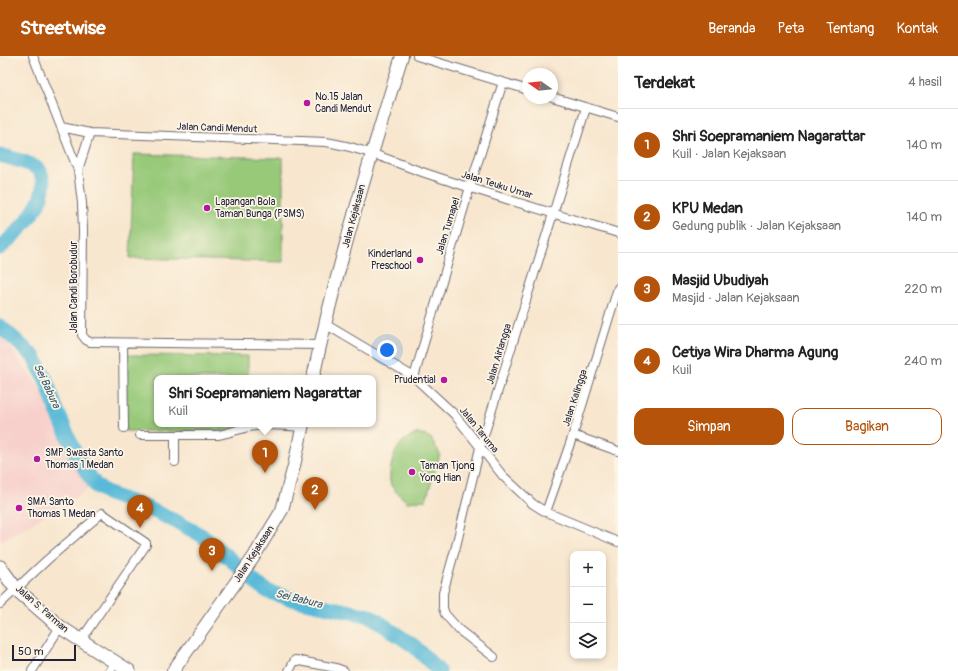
<!DOCTYPE html>
<html lang="id">
<head>
<meta charset="utf-8">
<style>
	:root { --surface:#fff; --page:#f2f2f2; --text:#222; --muted:#767676; --line:#e0e0e0; --accent:#b45309 }
	body { margin:0; font-family:Pangolin,sans-serif; background:var(--page); color:var(--text) }
	.controls { position:absolute; right:12px; bottom:12px; display:grid; overflow:hidden; border-radius:8px; box-shadow:0 2px 6px #0003 }
	.controls button { width:36px; height:36px; display:grid; place-items:center; padding:0; border:0; border-bottom:1px solid var(--line); background:var(--surface); color:var(--text); font:20px sans-serif }
	.compass { position:absolute; left:522px; top:12px; width:36px; height:36px; border-radius:50%; background:var(--surface); box-shadow:0 2px 6px #0003; rotate:284deg }
	.scale { position:absolute; left:12px; bottom:10px; width:64px; box-sizing:border-box; padding-left:4px; border:2px solid #22223b; border-top:0; font-size:11px; line-height:14px; white-space:nowrap; color:#22223b; -webkit-text-stroke:3px #fcf5e5; paint-order:stroke }
	.you { position:absolute; left:387px; top:294px; width:14px; height:14px; margin:-10px; border:3px solid #fff; border-radius:50%; background:#1a73e8; box-shadow:0 0 0 6px #1a73e833 }
	.badge { display:grid; place-items:center; width:26px; height:26px; border-radius:50%; background:var(--accent); color:#fff; font-size:13px; font-weight:700 }
	.pin { position:absolute; translate:-50% -33px; filter:drop-shadow(0 1px 2px #0008) }
	.pin::after { content:''; position:absolute; top:21px; width:14px; height:12px; background:inherit; clip-path:polygon(0 0,100% 0,50% 100%) }
	.popup { position:absolute; left:154px; top:319px; width:222px; height:52px; box-sizing:border-box; display:grid; place-content:center; border-radius:8px; background:var(--surface); filter:drop-shadow(0 1px 3px #0005); font-size:13px; white-space:nowrap; color:var(--muted) }
	.popup b { font-size:15px; color:var(--text) }
	.popup::after { content:''; position:absolute; left:50%; top:100%; margin-left:-8px; border:8px solid transparent; border-top-color:var(--surface) }
	.list { margin:0; padding:0; list-style:none }
	h2 { display:flex; justify-content:space-between; align-items:center; height:52px; margin:0; padding:0 16px; font-size:17px }
	h2 small { font-size:13px; font-weight:400; color:var(--muted) }
	.list li { display:grid; grid-template-columns:26px 1fr auto; gap:12px; align-items:center; box-sizing:border-box; height:72px; padding:0 16px; border-top:1px solid var(--line) }
	.list b { display:block; font-size:15px; white-space:nowrap }
	.list p { margin:0; font-size:13px; white-space:nowrap; color:var(--muted) }
	.list em { font-size:13px; font-style:normal; color:var(--muted) }
	.actions { display:flex; gap:8px; padding:12px 16px }
	.actions a { flex:1; padding:9px 0; border:1px solid var(--accent); border-radius:12px; text-align:center; font-size:14px; color:var(--accent) }
	.actions .main { background:var(--accent); color:#fff }
	.icon { flex:none; width:22px; height:22px; fill:none; stroke:currentColor; stroke-width:2; stroke-linecap:round; stroke-linejoin:round }
	.map { position:relative; flex:none; width:618px; height:615px; overflow:hidden }
	header { display:flex; align-items:center; gap:24px; box-sizing:border-box; height:56px; padding:0 20px; background:var(--accent); color:#fff }
	header strong { font-size:19px }
	nav { display:flex; gap:22px; margin-inline-start:auto; font-size:14px }
	main { display:flex }
	aside { flex:1; background:var(--surface) }
	.map>svg:first-child { display:block }
	.built { fill:#f7d0cb }
	.green { fill:#97c979; stroke:#5c765a }
	.lines { fill:none; stroke-linecap:round; stroke-linejoin:round }
	.river { stroke:#59bad8; stroke-width:15 }
	.minor-casing { stroke:#6d676e; stroke-width:10 }
	.secondary-casing { stroke:#6d676e; stroke-width:14 }
	.primary-casing { stroke:#6d676e; stroke-width:15 }
	.minor { stroke:#fff; stroke-width:8 }
	.secondary { stroke:#fff; stroke-width:12 }
	.primary { stroke:#fff; stroke-width:13 }
	.poi-dot { fill:#b5179e; stroke:#fcf5e5; stroke-width:1.5 }
	.labels { text-anchor:middle; dominant-baseline:central; stroke-width:3.5; stroke-linejoin:round; paint-order:stroke }
	.poi-label { font-size:10px; fill:#22223b; stroke:#fcf5e5; text-anchor:start }
	.street-label { font-size:10px; fill:#22223b; stroke:#fcf5e5 }
	.water-label { font-size:11px; font-style:italic; fill:#355772; stroke:#fcf5e5 }
</style>
</head>
<body>
<header>
<strong>Streetwise</strong>
<nav><a>Beranda</a><a>Peta</a><a>Tentang</a><a>Kontak</a></nav>
</header>
<main>
<div class="map">
<svg width="618" height="615" viewBox="0 0 618 615">
	<rect width="100%" height="100%" fill="#fcf5e5"/>
	<filter id="ink" filterUnits="userSpaceOnUse"><feTurbulence type="fractalNoise" baseFrequency=".025" numOctaves="2"/><feDisplacementMap in="SourceGraphic" scale="8" xChannelSelector="R" yChannelSelector="G"/><feConvolveMatrix kernelMatrix="1 2 1 2 8 2 1 2 1" color-interpolation-filters="sRGB"/></filter>
	<filter id="wash" filterUnits="userSpaceOnUse"><feTurbulence type="fractalNoise" baseFrequency=".012" numOctaves="4" result="noise"/><feDisplacementMap in="SourceGraphic" scale="16" xChannelSelector="R" yChannelSelector="G"/><feGaussianBlur stdDeviation="0.9" result="paint"/><feColorMatrix in="noise" values="0 0 0 0 0 0 0 0 0 0 0 0 0 0 0 0 0 1.4 0 .05"/><feComposite in="paint" operator="in"/></filter>
	<g filter="url(#wash)">
		<rect width="100%" height="100%" fill="#f8e6ce"/>
		<path class="built" d="M3,282l41,56 15,35 30,60 -89,53v-202z"/>
		<path class="green" d="M134,98l149,4v104l-153,-4z
			M126,299l122,1v22h-91v46h90l-16,7h-106z
			M418,377l13,5 9,16 -14,46 -19,2c-5,-5 -13,-11 -16,-17 -4,-9 2,-31 8,-39 5,-7 11,-9 19,-13z"/>
		<g class="lines">
			<path class="river" d="M0,99c10,3 33,8 40,16 1,2 1,4 2,6 8,24 -25,56 -42,71
				M0,270l34,31 12,23 9,26 21,49 20,31 15,9 34,12 32,15 24,13 28,23 28,26 12,8 27,8 74,16 44,30 25,25"/>
		</g>
	</g>
	<g filter="url(#ink)">
		<g class="lines">
			<g class="minor-casing">
				<path id="minor" d="M33,0l45,114 4,33 1,27 -1,105 4,5 4,2 230,3
					M417,0l111,34
					M552,41l66,20
					M61,71l29,6 236,9c38,6 67,20 102,32 63,21 127,40 190,59
					M78,114l12,-37
					M325,268l89,53 40,37 49,62 30,28 13,8 72,30
					M123,287l1,85
					M414,321l56,-190 33,-105
					M140,379h78c13,-2 25,-8 37,-9 16,-2 31,0 47,1
					M175,379v27
					M573,379l45,16
					M546,456l27,-77 45,-147
					M0,548l47,-44 55,-47 44,30v2l-65,95
					M494,601l-35,-27 -14,-16 -2,-6v-15l13,-47 24,-98 106,-340
					M32,615l28,-44
					M110,615l5,-9
					M289,615l6,-11 41,8 8,3"/>
			</g>
			<g class="secondary-casing">
				<path id="secondary" d="M313,322c23,-109 56,-216 89,-322
					M173,615l80,-113 29,-48 12,-44 9,-42"/>
			</g>
			<g class="primary-casing">
				<path id="primary" d="M0,511l16,22 44,38 69,44"/>
			</g>
			<use href="#minor" class="minor"/>
			<use href="#secondary" class="secondary"/>
			<use href="#primary" class="primary"/>
		</g>
	</g>
	<g class="poi-dot">
		<circle cx="307" cy="47" r="4"/>
		<circle cx="207" cy="152" r="4"/>
		<circle cx="420" cy="204" r="4"/>
		<circle cx="444" cy="324" r="4"/>
		<circle cx="37" cy="403" r="4"/>
		<circle cx="412" cy="416" r="4"/>
		<circle cx="19" cy="452" r="4"/>
	</g>
	<g class="labels">
		<g class="poi-label">
			<text x="315" y="41">No.15 Jalan<tspan x="315" dy="12">Candi Mendut</tspan></text>
			<text x="215" y="146">Lapangan Bola<tspan x="215" dy="12">Taman Bunga (PSMS)</tspan></text>
			<text x="412" y="198" text-anchor="end">Kinderland<tspan x="412" dy="12">Preschool</tspan></text>
			<text x="436" y="324" text-anchor="end">Prudential</text>
			<text x="45" y="397">SMP Swasta Santo<tspan x="45" dy="12">Thomas 1 Medan</tspan></text>
			<text x="420" y="410">Taman Tjong<tspan x="420" dy="12">Yong Hian</tspan></text>
			<text x="27" y="446">SMA Santo<tspan x="27" dy="12">Thomas 1 Medan</tspan></text>
		</g>
		<g class="street-label">
			<text transform="translate(217 72) rotate(2)">Jalan Candi Mendut</text>
			<text transform="translate(497 129) rotate(17)">Jalan Teuku Umar</text>
			<text transform="translate(354 160) rotate(-75)">Jalan Kejaksaan</text>
			<text transform="translate(448 170) rotate(-73)">Jalan Tumapel</text>
			<text transform="translate(74 231) rotate(-90)">Jalan Candi Borobudur</text>
			<text transform="translate(499 298) rotate(-73)">Jalan Airlangga</text>
			<text transform="translate(575 342) rotate(-72)">Jalan Kalingga</text>
			<text transform="translate(479 374) rotate(51)">Jalan Taruma</text>
			<text transform="translate(254 498) rotate(-57)">Jalan Kejaksaan</text>
			<text transform="translate(42 553) rotate(41)">Jalan S. Parman</text>
		</g>
		<g class="water-label">
			<text transform="translate(47 330) rotate(65)">Sei Babura</text>
			<text transform="translate(299 543) rotate(14)">Sei Babura</text>
		</g>
	</g>
</svg>
<div class="controls">
<button>+</button>
<button>−</button>
<button><svg class="icon" aria-label="layers" viewBox="0 0 24 24"><path d="M12 4l9 5-9 5-9-5zM3 14l9 5 9-5"/></svg></button>
</div>
<svg class="compass" viewBox="-18 -18 36 36"><path d="M0-13l5 13h-10z" fill="#e53935"/><path d="M0 13l5-13h-10z" fill="#767676"/></svg>
<div class="scale">50 m</div>
<div class="you"></div>
<div class="pin badge" style="left:265px;top:417px">1</div>
<div class="popup"><b>Shri Soepramaniem Nagarattar</b>Kuil</div>
<div class="pin badge" style="left:315px;top:454px">2</div>
<div class="pin badge" style="left:212px;top:515px">3</div>
<div class="pin badge" style="left:140px;top:472px">4</div>
</div>
<aside>
<h2>Terdekat<small>4 hasil</small></h2>
<ul class="list">
<li><span class="badge">1</span><div><b>Shri Soepramaniem Nagarattar</b><p>Kuil · Jalan Kejaksaan</p></div><em>140 m</em></li>
<li><span class="badge">2</span><div><b>KPU Medan</b><p>Gedung publik · Jalan Kejaksaan</p></div><em>140 m</em></li>
<li><span class="badge">3</span><div><b>Masjid Ubudiyah</b><p>Masjid · Jalan Kejaksaan</p></div><em>220 m</em></li>
<li><span class="badge">4</span><div><b>Cetiya Wira Dharma Agung</b><p>Kuil</p></div><em>240 m</em></li>
</ul>
<div class="actions"><a class="main">Simpan</a><a>Bagikan</a></div>
</aside>
</main>
</body>
</html>
